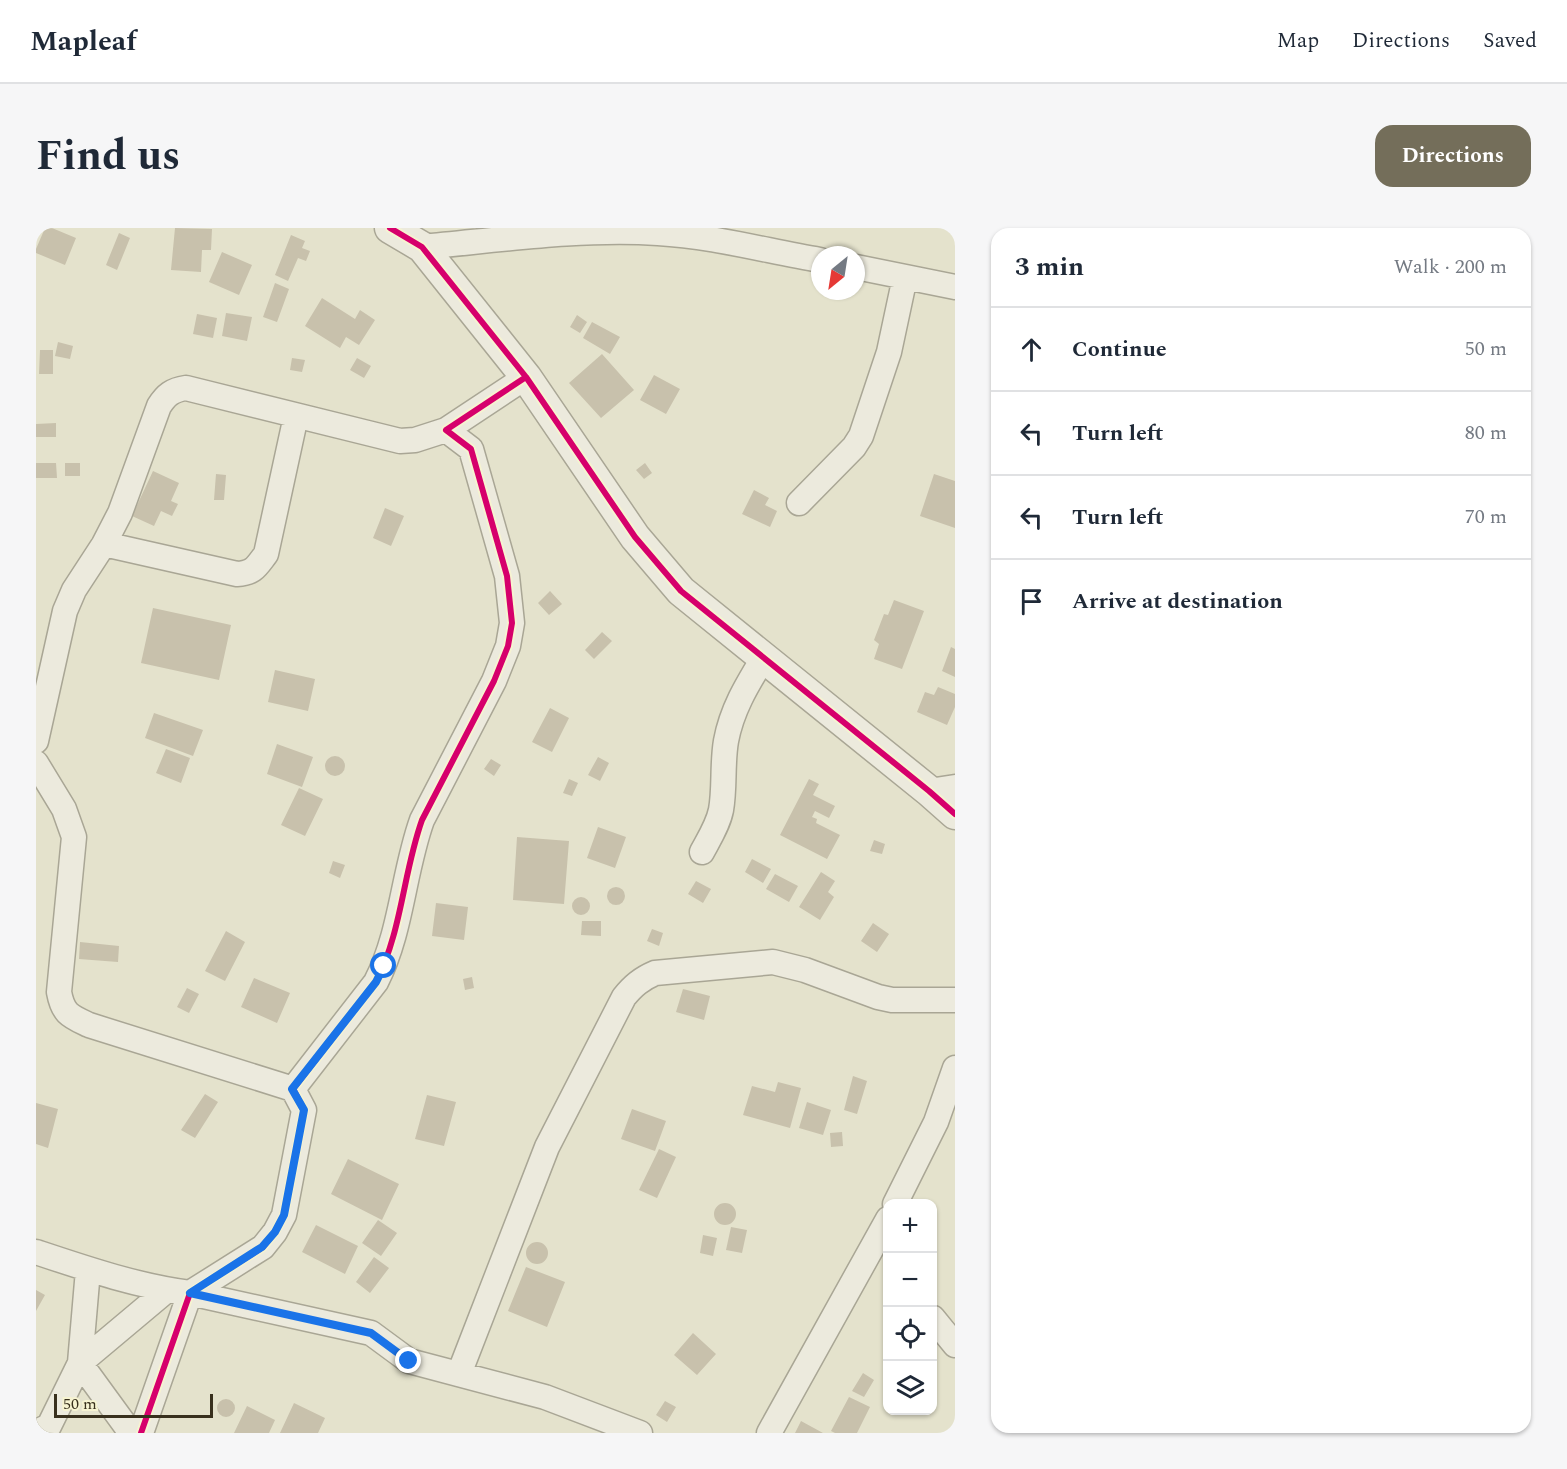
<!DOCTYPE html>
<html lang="en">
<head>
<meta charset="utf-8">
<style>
	:root { --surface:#fff; --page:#f6f6f7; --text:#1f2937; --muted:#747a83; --line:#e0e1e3; --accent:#746e5a }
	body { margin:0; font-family:Spectral,serif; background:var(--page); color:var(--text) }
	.controls { position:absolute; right:18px; bottom:18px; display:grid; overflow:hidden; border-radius:12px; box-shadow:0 2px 4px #0004 }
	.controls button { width:54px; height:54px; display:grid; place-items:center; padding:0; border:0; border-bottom:2px solid var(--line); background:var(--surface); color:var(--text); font:30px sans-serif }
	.compass { position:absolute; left:775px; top:18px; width:54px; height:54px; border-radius:50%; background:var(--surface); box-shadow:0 2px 4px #0004; rotate:210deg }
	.scale { position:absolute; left:18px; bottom:15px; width:159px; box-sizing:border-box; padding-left:6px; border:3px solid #38301d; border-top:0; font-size:16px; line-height:21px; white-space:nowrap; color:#38301d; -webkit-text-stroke:4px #f6f3d1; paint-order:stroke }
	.stop { position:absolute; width:18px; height:18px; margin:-14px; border:4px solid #1a73e8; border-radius:50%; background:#fff }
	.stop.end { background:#1a73e8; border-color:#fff; box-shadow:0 2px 6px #0008 }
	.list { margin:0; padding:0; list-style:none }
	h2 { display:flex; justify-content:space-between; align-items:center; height:78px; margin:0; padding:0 24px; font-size:26px }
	h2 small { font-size:20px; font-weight:400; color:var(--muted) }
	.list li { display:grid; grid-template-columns:39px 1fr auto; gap:18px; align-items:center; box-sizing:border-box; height:84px; padding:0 24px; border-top:2px solid var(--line) }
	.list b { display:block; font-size:22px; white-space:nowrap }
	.list em { font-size:20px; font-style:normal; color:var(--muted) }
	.icon { flex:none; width:33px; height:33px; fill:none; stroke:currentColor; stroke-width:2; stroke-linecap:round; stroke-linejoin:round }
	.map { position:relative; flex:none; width:919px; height:1205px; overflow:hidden; border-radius:18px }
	header { display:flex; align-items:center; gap:36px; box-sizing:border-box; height:84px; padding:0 30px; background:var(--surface); border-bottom:2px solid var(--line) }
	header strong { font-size:28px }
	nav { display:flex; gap:33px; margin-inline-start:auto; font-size:21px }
	.intro { display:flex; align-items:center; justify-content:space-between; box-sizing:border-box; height:144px; padding:0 36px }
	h1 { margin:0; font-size:42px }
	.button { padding:15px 27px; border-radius:18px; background:var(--accent); color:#fff; font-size:21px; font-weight:700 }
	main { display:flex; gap:36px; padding:0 36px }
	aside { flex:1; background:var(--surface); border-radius:18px; box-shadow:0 2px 4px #0004 }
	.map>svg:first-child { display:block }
	.building { fill:#c8c1ac }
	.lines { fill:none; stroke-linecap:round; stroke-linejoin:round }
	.minor-casing { stroke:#a9a695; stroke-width:27 }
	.tertiary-casing { stroke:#a9a695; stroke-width:33 }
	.minor { stroke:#eceadd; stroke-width:24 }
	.tertiary { stroke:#eceadd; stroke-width:30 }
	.cycleway-casing { stroke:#f6f3d1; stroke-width:10 }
	.cycleway { stroke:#d6006c; stroke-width:6 }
	.route { stroke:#1a73e8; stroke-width:8 }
</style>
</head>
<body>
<header>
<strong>Mapleaf</strong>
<nav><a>Map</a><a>Directions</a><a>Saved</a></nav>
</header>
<div class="intro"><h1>Find us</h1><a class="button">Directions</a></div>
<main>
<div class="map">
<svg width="919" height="1205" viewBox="0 0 919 1205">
	<rect width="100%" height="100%" fill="#e4e2cc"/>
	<path class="building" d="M9,0h7l24,10 -11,27 -29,-12v-4z
		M139,0l37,1 -1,21h-9l-1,22 -30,-2z
		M83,5l11,5 -13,32 -11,-5z
		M255,7l14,6 -3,7 8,3 -4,10 -8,-3 -10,23 -13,-6z
		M186,24l30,13 -13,30 -30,-13z
		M239,55l14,6 -12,33 -14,-5z
		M286,70l33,21 5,-9 15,10 -16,25 -13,-8 -6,11 -35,-22z
		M190,85l26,4 -5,24 -25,-5z
		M161,86l20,4 -4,20 -20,-4z
		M541,87l10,7 -7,11 -10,-6z
		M556,94l28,15 -10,17 -27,-16z
		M22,114l15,4 -3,13 -15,-3z
		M4,122h13v24h-14z
		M566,126l32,36 -33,28 -32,-35z
		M256,130l13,2 -3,12 -12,-2z
		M321,130l14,8 -7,12 -14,-8z
		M618,147l26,14 -14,25 -26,-14z
		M20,195v14h-20v-13z
		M0,235h20l1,15h-21z
		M29,235h15v13h-15z
		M609,235l7,10 -8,6 -8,-9z
		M117,243l26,12 -8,18 7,3 -6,12 -11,-5 -7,15 -22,-10z
		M180,246l10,1 -2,25h-10z
		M898,246l21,7v47l-35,-12z
		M718,262l15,8 -4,7 12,6 -7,16 -28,-13z
		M349,280l19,8 -13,30 -18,-8z
		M514,363l12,13 -13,11 -11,-12z
		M858,372l30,11 -22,58 -28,-10 5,-15 -5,-4 10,-26 4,1z
		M117,380l78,17 -12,55 -78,-17z
		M566,404l10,9 -18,18 -9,-9z
		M915,419l4,2v28l-13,-6z
		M239,442l40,9 -7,32 -40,-9z
		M902,459l17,7v13l-8,18 -30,-13 8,-20 9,3z
		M514,480l19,10 -17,34 -20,-10z
		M118,485l49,17 -10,26 -48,-18z
		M241,516l36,13 -11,30 -35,-13z
		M130,521l24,9 -9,25 -25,-10z
		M289 538a10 10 0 1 1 20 0a10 10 0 1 1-20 0Z
		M562,529l11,6 -9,18 -12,-6z
		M455,531l10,6 -7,11 -10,-7z
		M533,551l9,4 -6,13 -9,-3z
		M773,551l10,5 -6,11 22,11 -6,12 -14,-7 -3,6 5,2 -1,4 24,12 -13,24 -47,-24z
		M263,560l24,11 -18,37 -24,-11z
		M562,599l28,10 -11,31 -28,-10z
		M481,609l52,4 -5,63 -51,-4z
		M838,612l11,4 -3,10 -12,-3z
		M716,631l19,10 -8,14 -18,-11z
		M297,633l12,4 -5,13 -11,-5z
		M785,644l14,9 -7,11 6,5 -14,23 -21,-13z
		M739,646l23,12 -9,16 -23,-13z
		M660,653l15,8 -8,14 -15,-9z
		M571 668a9 9 0 1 1 18 0a9 9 0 1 1-18 0Z
		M536 678a9 9 0 1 1 18 0a9 9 0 1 1-18 0Z
		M400,675l32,4 -4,33 -32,-4z
		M546,693h19v15l-20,-1z
		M837,695l16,11 -12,18 -16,-11z
		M616,701l11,4 -4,13 -12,-5z
		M190,703l19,11 -20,39 -20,-10z
		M44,714l39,4 -1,16 -39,-3z
		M436,749l2,11 -9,2 -2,-11z
		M218,750l36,15 -13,30 -36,-16z
		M151,760l12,6 -10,19 -12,-6z
		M647,761l27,7 -6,24 -28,-8z
		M817,848l14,5 -10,33 -13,-4z
		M742,854l23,6 -11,40 -47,-13 9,-29 23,6z
		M169,866l13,8 -23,36 -14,-8z
		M391,867l29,7 -12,44 -29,-7z
		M771,874l24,8 -8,25 -24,-7z
		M0,875l22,6 -10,39 -12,-4z
		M596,881l34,12 -11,30 -34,-12z
		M806,904l1,14 -12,1 -1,-14z
		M623,921l17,8 -19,41 -18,-8z
		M312,931l51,25 -17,36 -51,-26z
		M678 986a11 11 0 1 1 22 0a11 11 0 1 1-22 0Z
		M342,992l19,13 -16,23 -19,-13z
		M280,997l42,21 -13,28 -43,-22z
		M695,999l16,3 -5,23 -16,-3z
		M667,1007l14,3 -4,18 -13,-3z
		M490 1025a11 11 0 1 1 22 0a11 11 0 1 1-22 0Z
		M338,1029l15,11 -19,25 -14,-11z
		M490,1039l39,15 -18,45 -39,-16z
		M0,1062l9,5 -9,16z
		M657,1105l23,21 -19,21 -23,-20z
		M827,1145l11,7 -10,17 -12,-6z
		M813,1169l21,10 -13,26h-22l-4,-2z
		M181 1180a9 9 0 1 1 18 0a9 9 0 1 1-18 0Z
		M629,1173l11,6 -9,15 -11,-7z
		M258,1175l31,15 -7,15h-38z
		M211,1178l28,14 -6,13h-35z
		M765,1193l22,12h-28z"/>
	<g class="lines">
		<g class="minor-casing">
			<path id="minor" d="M386,19c78,-7 157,-19 236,-14 54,3 109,18 162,27
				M820,39l99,20
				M763,275l55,-56 7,-11 28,-84 16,-75
				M68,316l133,30c17,-1 19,-7 29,-20l30,-138
				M0,513l29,-130 9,-21 30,-46 16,-31 39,-107c7,-11 13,-16 27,-18l214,53 15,-1 31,-10
				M0,535l28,46 10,28 -15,155c4,22 11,24 30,33l204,64
				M893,563l26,-4
				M666,624c7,-13 16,-27 19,-42 4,-22 1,-46 5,-69 6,-32 21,-56 38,-84
				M859,976l41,-82 19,-54
				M0,1024c51,17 101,34 154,41l181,40 38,28 136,36 95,36
				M52,1042l-8,93 51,70
				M897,1090l22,27
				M423,1146l88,-227 77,-150c9,-11 17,-18 31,-24l118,-11 32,8 73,27 14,3h63
				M0,1204l13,-6 31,-63 87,-73
				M105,1205l49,-140 73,-46 12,-15 9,-17 20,-105 -11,-21 83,-107c26,-51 27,-109 46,-162l72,-139 14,-35 4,-23 -5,-47 -36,-127 -25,-19 80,-53
				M733,1205l119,-214"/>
		</g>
		<g class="tertiary-casing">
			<path id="tertiary" d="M354,0l32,19 104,130 109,160 46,54 248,200 26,23"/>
		</g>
		<use href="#minor" class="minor"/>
		<use href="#tertiary" class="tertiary"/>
		<g class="cycleway-casing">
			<path id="cycleway" d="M354,0l32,19 104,130 109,160 46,54 248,200 26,23
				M105,1205l49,-140 73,-46 12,-15 9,-17 20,-105 -11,-21 83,-107c26,-51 27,-109 46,-162l72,-139 14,-35 4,-23 -5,-47 -36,-127 -25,-19 80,-53"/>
		</g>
		<use href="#cycleway" class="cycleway"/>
	</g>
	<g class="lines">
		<path class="route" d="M348,738l-8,16 -84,107 12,21 -20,105 -9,17 -13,15 -72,46 181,40 38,28"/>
	</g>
</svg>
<div class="controls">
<button>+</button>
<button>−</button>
<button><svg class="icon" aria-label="locate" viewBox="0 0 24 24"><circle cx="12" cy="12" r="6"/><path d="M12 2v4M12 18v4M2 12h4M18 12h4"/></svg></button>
<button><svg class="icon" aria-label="layers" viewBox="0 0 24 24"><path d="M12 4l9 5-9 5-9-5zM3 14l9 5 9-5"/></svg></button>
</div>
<svg class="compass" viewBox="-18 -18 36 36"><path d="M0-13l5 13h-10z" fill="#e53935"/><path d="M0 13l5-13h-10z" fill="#747a83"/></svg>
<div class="scale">50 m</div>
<div class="stop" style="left:348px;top:738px"></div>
<div class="stop end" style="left:373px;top:1133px"></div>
</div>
<aside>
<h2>3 min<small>Walk · 200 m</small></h2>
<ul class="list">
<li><svg class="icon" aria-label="ahead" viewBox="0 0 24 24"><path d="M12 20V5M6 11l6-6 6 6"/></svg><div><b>Continue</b></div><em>50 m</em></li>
<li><svg class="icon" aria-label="left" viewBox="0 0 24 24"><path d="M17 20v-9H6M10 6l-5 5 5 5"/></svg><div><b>Turn left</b></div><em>80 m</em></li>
<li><svg class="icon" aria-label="left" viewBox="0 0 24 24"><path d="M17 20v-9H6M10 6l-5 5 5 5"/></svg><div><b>Turn left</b></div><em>70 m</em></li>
<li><svg class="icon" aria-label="arrive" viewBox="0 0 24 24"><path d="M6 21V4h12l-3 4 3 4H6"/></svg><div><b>Arrive at destination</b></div></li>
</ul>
</aside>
</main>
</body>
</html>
